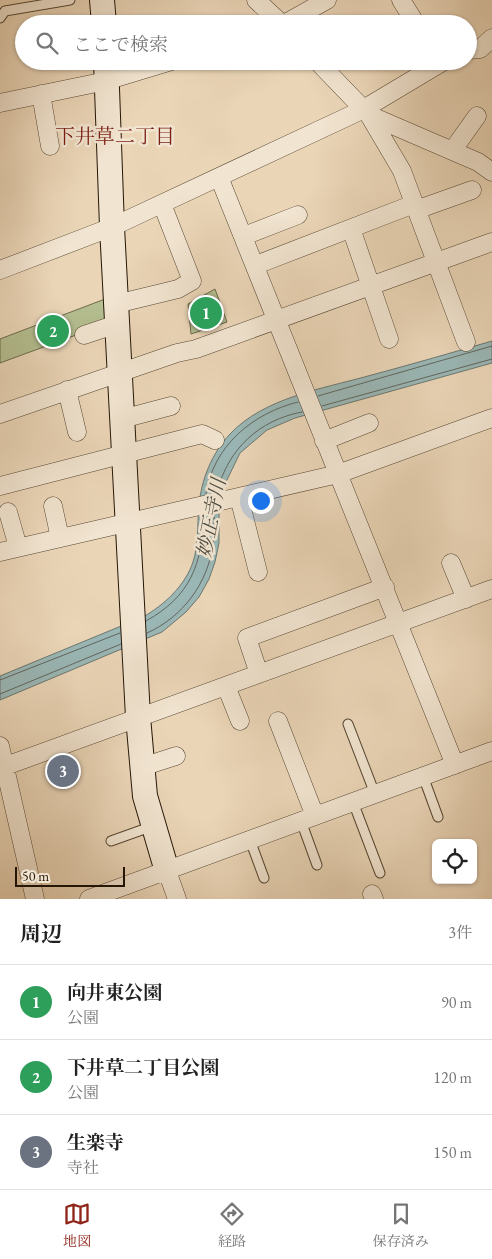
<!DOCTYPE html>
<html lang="ja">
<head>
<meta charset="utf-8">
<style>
	:root { --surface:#fff; --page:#f6f6f6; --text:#222; --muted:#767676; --line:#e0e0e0; --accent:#8f2418 }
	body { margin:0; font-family:"EB Garamond","Noto Serif JP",serif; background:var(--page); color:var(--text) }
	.controls { position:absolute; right:15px; bottom:15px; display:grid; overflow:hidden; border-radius:8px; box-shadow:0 1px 4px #0004 }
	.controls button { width:45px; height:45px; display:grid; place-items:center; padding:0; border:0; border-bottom:1px solid var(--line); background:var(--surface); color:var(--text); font:25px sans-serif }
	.scale { position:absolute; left:15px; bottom:12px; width:110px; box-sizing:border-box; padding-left:5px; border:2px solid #251606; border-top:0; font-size:14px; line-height:18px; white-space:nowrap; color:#251606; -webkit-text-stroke:4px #f1e4d0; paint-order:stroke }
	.you { position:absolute; left:260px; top:500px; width:18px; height:18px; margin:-12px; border:4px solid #fff; border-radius:50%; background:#1a73e8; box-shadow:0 0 0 8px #1a73e833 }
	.badge { display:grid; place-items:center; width:32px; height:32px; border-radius:50%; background:var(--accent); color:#fff; font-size:16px; font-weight:700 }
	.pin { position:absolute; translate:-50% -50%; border:2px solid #fff; box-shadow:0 1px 5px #0006 }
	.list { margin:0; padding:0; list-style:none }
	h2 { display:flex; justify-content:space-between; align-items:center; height:65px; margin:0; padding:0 20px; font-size:21px }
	h2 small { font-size:16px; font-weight:400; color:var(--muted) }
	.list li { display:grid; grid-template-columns:32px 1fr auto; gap:15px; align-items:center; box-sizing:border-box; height:75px; padding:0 20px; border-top:1px solid var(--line) }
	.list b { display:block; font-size:19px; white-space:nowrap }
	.list p { margin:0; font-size:16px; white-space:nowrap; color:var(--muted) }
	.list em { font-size:16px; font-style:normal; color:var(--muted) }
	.icon { flex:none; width:28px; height:28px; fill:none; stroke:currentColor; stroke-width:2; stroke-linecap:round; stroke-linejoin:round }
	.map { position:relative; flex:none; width:492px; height:899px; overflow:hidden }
	.search { position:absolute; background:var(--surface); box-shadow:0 1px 4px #0004; left:15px; right:15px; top:15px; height:55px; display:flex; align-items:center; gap:12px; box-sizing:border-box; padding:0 18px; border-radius:28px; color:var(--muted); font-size:19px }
	.sheet { height:290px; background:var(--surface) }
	nav { display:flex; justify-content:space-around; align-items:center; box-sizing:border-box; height:70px; border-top:1px solid var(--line); background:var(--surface); font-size:14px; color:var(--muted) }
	nav a { display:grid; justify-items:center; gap:2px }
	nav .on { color:var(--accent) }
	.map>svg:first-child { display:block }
	.green { fill:#b4be90; stroke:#6c6a4b }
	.water { fill:#9ab7b6; stroke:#6b7770 }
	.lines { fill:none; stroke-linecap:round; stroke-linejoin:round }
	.shore { stroke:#60665e; stroke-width:1 }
	.lane-casing { stroke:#564632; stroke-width:11 }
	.street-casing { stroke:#564632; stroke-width:19 }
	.secondary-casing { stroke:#251606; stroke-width:26 }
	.lane { stroke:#f1e4d0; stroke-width:9 }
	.street { stroke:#f1e4d0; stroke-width:18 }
	.secondary { stroke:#f1e4d0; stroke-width:24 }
	.labels { text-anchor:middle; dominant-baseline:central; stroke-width:5; stroke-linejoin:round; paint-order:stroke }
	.neighbourhood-label { font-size:20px; fill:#7a1f14; stroke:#f1e4d0 }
	.water-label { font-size:20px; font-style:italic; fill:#4e4e44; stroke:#f1e4d0 }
</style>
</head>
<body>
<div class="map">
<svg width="492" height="899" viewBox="0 0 492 899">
	<rect width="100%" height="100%" fill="#ead5b7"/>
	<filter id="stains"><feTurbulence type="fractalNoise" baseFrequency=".004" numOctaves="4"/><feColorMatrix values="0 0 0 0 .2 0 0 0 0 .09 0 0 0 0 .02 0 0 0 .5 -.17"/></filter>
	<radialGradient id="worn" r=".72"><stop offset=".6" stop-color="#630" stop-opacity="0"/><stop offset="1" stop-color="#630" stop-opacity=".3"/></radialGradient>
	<path class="green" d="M215,289l12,33 -36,12 -3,-30z
		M105,299l1,25 -106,39v-24z"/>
	<path class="water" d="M492,341v22l-197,55 -28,12 -27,23 -16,33 -3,8 -2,16v33l-4,19 -6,17 -10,18 -13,15 -24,20 -162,68v-24l143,-59c21,-12 42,-31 50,-55 6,-18 4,-37 6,-56 2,-26 13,-53 31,-72 34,-36 91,-45 138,-58 41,-11 83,-23 124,-35z"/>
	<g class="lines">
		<path class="shore" d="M318,396l174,-50
			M322,406l170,-47
			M217,492c11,-43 42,-72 85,-80
			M206,494c7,-48 47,-81 92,-92
			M146,621c45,-25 56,-57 58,-106
			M147,633c36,-16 61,-50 66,-89 2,-10 1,-21 1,-31
			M0,680l120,-47
			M0,694l121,-50"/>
		<g class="lane-casing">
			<path id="lane" d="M0,18l5,-7 65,-11
				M348,724l27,70
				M423,776l15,41
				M353,802l27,71
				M301,821l16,44
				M250,840l14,38
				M111,841l42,-15"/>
		</g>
		<g class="street-casing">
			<path id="street" d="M256,0l26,24
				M401,0l15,24
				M284,24l43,-24
				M468,50l12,-1 12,-11
				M317,61l52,54 109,47 14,10
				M41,94l9,52
				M0,103l106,-22 66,-20
				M369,115l33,56 64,171
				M452,151l25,-35
				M219,177l236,588
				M416,210l56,-20
				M244,236l54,-21
				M354,237l35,102
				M256,265l158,-61
				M0,270l112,-43 250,-117 82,-49
				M116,304l62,-15 14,-8 -30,-77
				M84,335l33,-11
				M67,390l10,42
				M0,414l177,-61 19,-4 296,-107
				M122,419l49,-13
				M324,441l45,-18
				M0,486l202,-52 13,6
				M239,497l19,75
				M53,506l7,32
				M8,512l10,35
				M0,552l338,-78 154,-56
				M451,563l15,36
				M259,674l-12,-36 138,-51
				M226,686l14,35
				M278,721l37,95
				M0,746l35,153
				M142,767l34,-11
				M0,768l492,-179
				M167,871l10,28
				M372,894l2,5
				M89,899l403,-148"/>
		</g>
		<g class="secondary-casing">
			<path id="secondary" d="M102,0l2,24
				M106,61l6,166 26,490 7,79 22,75"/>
		</g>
		<use href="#lane" class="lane"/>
		<use href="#street" class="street"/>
		<use href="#secondary" class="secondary"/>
	</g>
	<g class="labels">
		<g class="neighbourhood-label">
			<text x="115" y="136">下井草二丁目</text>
		</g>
		<g class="water-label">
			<text transform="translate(211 518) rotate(-79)">妙正寺川</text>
		</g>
	</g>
	<rect width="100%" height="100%" filter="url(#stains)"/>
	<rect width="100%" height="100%" fill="url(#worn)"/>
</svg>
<div class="controls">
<button><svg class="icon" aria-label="locate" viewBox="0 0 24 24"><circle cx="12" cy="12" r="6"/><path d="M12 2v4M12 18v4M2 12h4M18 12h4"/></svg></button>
</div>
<div class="scale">50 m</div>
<div class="you"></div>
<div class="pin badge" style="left:206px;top:313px;background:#2e9e5b">1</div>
<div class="pin badge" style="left:53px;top:331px;background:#2e9e5b">2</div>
<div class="pin badge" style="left:63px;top:771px;background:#6b7280">3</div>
<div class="search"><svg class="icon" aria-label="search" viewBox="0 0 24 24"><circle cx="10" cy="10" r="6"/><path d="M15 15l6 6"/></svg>ここで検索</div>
</div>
<section class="sheet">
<h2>周辺<small>3件</small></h2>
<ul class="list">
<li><span class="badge" style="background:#2e9e5b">1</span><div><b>向井東公園</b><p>公園</p></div><em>90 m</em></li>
<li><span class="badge" style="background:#2e9e5b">2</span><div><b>下井草二丁目公園</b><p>公園</p></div><em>120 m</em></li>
<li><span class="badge" style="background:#6b7280">3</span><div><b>生楽寺</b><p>寺社</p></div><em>150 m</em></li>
</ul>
</section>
<nav>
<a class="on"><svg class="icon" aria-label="map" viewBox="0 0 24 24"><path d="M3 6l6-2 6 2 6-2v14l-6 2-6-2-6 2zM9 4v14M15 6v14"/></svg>地図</a>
<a><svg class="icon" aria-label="directions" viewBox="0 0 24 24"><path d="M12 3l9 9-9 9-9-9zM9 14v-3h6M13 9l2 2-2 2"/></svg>経路</a>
<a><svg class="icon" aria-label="saved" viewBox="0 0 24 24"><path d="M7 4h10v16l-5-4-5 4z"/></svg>保存済み</a>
</nav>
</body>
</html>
